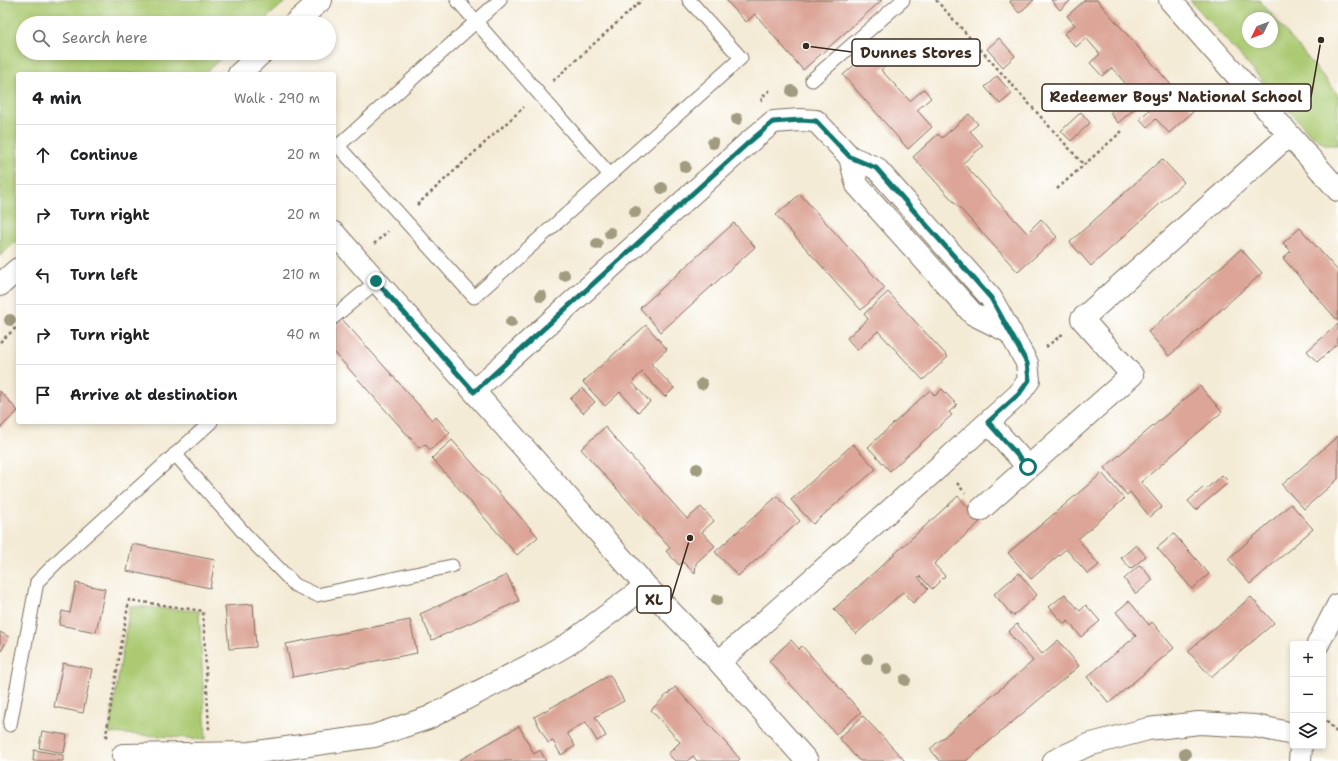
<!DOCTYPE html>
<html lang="en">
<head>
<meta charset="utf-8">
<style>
	:root { --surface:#fff; --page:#f2f2f2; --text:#202124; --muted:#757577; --line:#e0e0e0 }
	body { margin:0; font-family:"Shantell Sans",sans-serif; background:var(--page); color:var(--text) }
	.controls { position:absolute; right:12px; bottom:12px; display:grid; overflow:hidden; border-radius:4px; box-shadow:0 2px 6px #0003 }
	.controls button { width:36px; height:36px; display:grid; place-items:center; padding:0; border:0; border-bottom:1px solid var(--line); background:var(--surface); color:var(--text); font:20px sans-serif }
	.compass { position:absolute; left:1242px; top:12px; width:36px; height:36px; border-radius:50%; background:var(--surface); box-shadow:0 2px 6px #0003; rotate:227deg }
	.stop { position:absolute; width:12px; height:12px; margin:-9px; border:3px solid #0f766e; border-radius:50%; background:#fff }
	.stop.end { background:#0f766e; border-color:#fff; box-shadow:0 1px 4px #0008 }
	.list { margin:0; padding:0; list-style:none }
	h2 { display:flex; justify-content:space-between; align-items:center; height:52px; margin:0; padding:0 16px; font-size:17px }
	h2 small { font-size:13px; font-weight:400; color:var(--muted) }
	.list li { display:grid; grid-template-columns:26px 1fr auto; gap:12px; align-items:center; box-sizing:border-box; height:60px; padding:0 16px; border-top:1px solid var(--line) }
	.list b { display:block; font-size:15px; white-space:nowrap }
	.list em { font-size:13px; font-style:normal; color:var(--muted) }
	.icon { flex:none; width:22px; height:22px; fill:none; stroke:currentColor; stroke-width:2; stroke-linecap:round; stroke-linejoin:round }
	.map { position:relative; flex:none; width:1338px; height:761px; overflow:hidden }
	.search { position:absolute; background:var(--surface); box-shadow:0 2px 6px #0003; left:16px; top:16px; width:320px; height:44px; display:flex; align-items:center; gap:10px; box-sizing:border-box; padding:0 14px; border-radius:22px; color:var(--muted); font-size:15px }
	.panel { position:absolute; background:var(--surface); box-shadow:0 2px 6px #0003; left:16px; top:72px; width:320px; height:352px; border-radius:4px }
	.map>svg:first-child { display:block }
	.green { fill:#abca72; stroke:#737a48; fill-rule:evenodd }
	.building { fill:#dca597 }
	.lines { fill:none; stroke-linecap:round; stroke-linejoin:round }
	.lane-casing { stroke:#7c6e5e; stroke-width:15 }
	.street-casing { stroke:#7c6e5e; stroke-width:24 }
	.secondary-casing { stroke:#7c6e5e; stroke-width:24 }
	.path { stroke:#7c6e5e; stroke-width:2.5; stroke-dasharray:3 3; stroke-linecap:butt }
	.lane { stroke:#fff; stroke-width:13 }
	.street { stroke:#fff; stroke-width:22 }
	.secondary { stroke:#fff; stroke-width:22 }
	.tree { fill:#a19b7f }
	.route { stroke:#0f766e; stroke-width:5 }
	.leader { fill:none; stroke:#3b2a1e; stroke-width:1.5 }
	.callout-dot { fill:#3b2a1e; stroke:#fff; stroke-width:1.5 }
	.callout { fill:#fff; stroke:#3b2a1e; stroke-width:1.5 }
	.callout-label { font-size:15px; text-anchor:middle; font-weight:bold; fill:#3b2a1e }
</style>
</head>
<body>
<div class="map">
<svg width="1338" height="761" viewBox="0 0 1338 761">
	<rect width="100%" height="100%" fill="#fff"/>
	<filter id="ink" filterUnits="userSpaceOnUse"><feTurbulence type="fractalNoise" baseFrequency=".025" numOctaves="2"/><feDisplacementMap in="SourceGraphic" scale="8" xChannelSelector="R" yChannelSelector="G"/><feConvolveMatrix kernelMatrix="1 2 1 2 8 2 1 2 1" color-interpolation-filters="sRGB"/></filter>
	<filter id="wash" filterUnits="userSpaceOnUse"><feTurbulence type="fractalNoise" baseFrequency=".012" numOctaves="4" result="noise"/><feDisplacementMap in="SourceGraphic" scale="16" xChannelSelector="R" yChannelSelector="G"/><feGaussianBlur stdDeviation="0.9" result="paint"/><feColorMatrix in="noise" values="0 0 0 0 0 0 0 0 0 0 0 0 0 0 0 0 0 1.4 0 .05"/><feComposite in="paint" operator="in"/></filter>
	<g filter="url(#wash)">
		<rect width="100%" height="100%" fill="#f4ebd6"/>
		<path class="green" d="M0,0h287l-26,23h-238v30h204l-23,21h-186v166l-18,16z
			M1190,0h69l79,94v51h-12l-16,-11zM1248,18h24v24h-24z
			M130,606l69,5 7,128 -97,-6z"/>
		<g id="blocks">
			<path class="building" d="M726,0h156l-79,70 -48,-56 -9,8z
				M1011,0h23l-15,13 -9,-11z
				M1051,0h20l-11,10z
				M1085,0h12l97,111 -25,22 -13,-14 -9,8 -7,-8 9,-9 -7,-8 -24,21 -8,-10 23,-21 -21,-24 -10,8 -12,-13 10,-9 -14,-16 -10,9 -12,-13 11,-9 -8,-9z
				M999,38l16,18 -12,11 -16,-18z
				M878,44l14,16 -11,10 29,31 14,-12 7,9 -14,12 15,17 -24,22 -65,-74z
				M997,76l15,18 -12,10 -15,-17z
				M1081,112l9,11 -19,18 -10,-10z
				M969,114l9,10 -8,7 13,15 -20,17 64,70 14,-14 16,18 -39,35 -105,-115 25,-23 4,4z
				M1162,159l22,23 -93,84 -21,-24z
				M800,194l85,94 -24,22 -85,-95z
				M734,223l21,24 -94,85 -21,-24z
				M1300,228l38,43v50l-55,-63 8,-7 -8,-8z
				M1241,249l21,24 -93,83 -21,-24z
				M888,292l60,65 -25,23 -45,-49 -21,19 -10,-12 21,-19 -4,-5z
				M342,319l90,101 4,-3 14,16 -20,17 -5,-6 -6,4 -85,-96v-25z
				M1338,324v19l-21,19 -10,-11z
				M646,325l21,24 -16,15 23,24 -9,9 -23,-25 -10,10 18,20 -12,10 -18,-20 -15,14 -22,-24z
				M1200,386l22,26 -81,70 21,25 -12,10 -20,-25 -3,3 -23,-27z
				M582,388l13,14 -12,11 -13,-14z
				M942,389l15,16 -8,7 3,3 -62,56 -22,-24 62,-57 5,6z
				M0,391l18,20 -18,17z
				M605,427l82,92 14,-12 13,14 -12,11 13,14 -19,17 -1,11 -12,-12 -4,3 -13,-14 4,-3 -89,-99z
				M1338,436v43l-34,30 -22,-24z
				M452,440l86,97 -21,18 -85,-97z
				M853,444l23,25 -63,55 -22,-24z
				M1102,473l22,26 -46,40 21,26 -11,9 -22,-25 -35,30 -23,-26z
				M1222,475l7,7 -33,28 -8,-9 16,-14 2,2z
				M777,496l23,25 -62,55 -23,-24z
				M958,496l23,25 -47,43 11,12 -13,13 -12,-13 -2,1 10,12 -15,14 -10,-11 -47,42 -22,-25z
				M1291,504l22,25 -63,55 -22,-25z
				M1174,534l35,40 -17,15 -35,-41z
				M132,544l83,16 -5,28 -83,-17z
				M1136,545l10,11 -15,13 -10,-11z
				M1140,565l13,15 -17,14 -12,-15z
				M1019,573l18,22 -24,21 -19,-22z
				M507,575l12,26 -87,39 -12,-26z
				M76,583l29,6 -9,43 -37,-7 3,-14 8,2z
				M1065,594l15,17 6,-6 14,16 -19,16 -13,-16 -4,3 -15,-17z
				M1251,597l23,26 -63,54 -23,-26z
				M1129,601l20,24 3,-3 22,26 -65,55 -22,-26 49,-41 -20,-24z
				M253,604l3,43 -27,2 -4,-43z
				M410,620l7,33 -124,24 -7,-33z
				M1017,624l25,30 16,-14 21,26 -113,95h-26l-10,-12 103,-88 -25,-29z
				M0,632l9,5 -9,16z
				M791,640l8,9 3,-3 59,66 -25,22 -67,-73z
				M63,663l29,6 -9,44 -29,-6z
				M610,675l14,26 -29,16 11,19 -9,5 -11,-19 -19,11 8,13 -14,9 -8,-14 -5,2 -14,-26z
				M675,687l59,65 6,7 -2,2h-41l-4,-5 -6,5h-12l-7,-7 12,-12 -29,-32z
				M863,716l15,16 27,29h-45l-7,-7 -14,-16z
				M519,726l15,28 6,-4 6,11h-88z
				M42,731l25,4 -3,18 -25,-5z
				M34,750l29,5v6h-30z"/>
		</g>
	</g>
	<g filter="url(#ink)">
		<use href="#blocks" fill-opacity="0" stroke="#7c6e5e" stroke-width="1"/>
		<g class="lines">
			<g class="lane-casing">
				<path id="lane" d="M457,0l153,175
					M500,0l-162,146 136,151 267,-239 -52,-58
					M812,80l91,-80
					M334,317l43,-36
					M175,454l70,80 50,51 22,10 135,-29
					M10,725l27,-143 26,-26 148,-134"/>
			</g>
			<g class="street-casing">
				<path id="street" d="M1170,0l168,190
					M334,233l312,353 73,76 88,99
					M474,391l273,-247 26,-22 28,-2 15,1 34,36
					M988,422l40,45
					M980,510l152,-135 -50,-56 207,-184
					M1318,644l20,-39
					M719,662l222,-197 78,-71 10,-14 -2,-17 -36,-65 -115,-130 -26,-11 7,28 116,129 38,19
					M123,755l127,-2 124,-17 54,-18 118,-61 24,-14 76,-57
					M1054,761l34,-16 60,-16 51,-6 56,3 38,8
					M1300,761l1,-15"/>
			</g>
			<g class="secondary-casing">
				<path id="secondary" d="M295,23l26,-23
					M239,74l23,-21
					M0,285l18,-16"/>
			</g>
			<path class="path" d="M936,0l148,165
				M553,81l89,-81
				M762,101l-1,-3 9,-8
				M1057,189l65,-58
				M417,205l107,-98
				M374,244l14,-13
				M0,342l18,-16
				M1046,347l18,-14
				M957,483l8,10
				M1323,716l15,18
				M108,737l-2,-2 23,-135 74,11 6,119"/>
			<use href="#lane" class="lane"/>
			<use href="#street" class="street"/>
			<use href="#secondary" class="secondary"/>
		</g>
		<g class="tree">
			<circle cx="792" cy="91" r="6"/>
			<circle cx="737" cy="119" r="6"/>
			<circle cx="713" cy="143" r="6"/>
			<circle cx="685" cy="167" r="6"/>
			<circle cx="662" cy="188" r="6"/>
			<circle cx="635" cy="212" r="6"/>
			<circle cx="610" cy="233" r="6"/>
			<circle cx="597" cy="244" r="6"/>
			<circle cx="564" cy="275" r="6"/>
			<circle cx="541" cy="296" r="6"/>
			<circle cx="10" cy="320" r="6"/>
			<circle cx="511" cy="322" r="6"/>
			<circle cx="702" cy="384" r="6"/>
			<circle cx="697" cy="469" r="6"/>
			<circle cx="717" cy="600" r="6"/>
			<circle cx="867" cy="659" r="6"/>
			<circle cx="887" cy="669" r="6"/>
			<circle cx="905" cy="680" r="6"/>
			<circle cx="1185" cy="754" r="6"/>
		</g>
	</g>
	<g class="lines" filter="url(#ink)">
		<path class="route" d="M376,281l98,111 273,-248 26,-22 27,-2 16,1 34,36 26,11 115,130 36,65 2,17 -10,14 -31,28 40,45"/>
	</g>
	<path class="leader" d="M806 46L852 52M1321 40L1311 97M690 538L671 600"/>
	<g class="callout-dot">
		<circle cx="806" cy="46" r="4"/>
		<circle cx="1321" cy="40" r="4"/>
		<circle cx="690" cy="538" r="4"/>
	</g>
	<g class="callout">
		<rect x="852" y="39" width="128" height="27" rx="4"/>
		<rect x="1042" y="84" width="269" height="27" rx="4"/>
		<rect x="637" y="586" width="34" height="27" rx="4"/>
	</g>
	<g class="callout-label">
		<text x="916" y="58">Dunnes Stores</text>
		<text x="1176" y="102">Redeemer Boys' National School</text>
		<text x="654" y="605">XL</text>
	</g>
</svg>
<div class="controls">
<button>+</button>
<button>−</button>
<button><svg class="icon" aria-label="layers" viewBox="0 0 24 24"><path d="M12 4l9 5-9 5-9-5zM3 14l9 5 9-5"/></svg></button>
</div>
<svg class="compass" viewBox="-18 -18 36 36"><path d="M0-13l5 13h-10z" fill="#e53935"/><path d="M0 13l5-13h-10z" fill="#757577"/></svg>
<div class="stop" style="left:1028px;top:467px"></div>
<div class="stop end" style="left:376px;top:281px"></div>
<div class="search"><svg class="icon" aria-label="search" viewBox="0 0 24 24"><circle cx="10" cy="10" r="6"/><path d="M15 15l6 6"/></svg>Search here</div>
<section class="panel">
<h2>4 min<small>Walk · 290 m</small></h2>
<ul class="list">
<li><svg class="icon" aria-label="ahead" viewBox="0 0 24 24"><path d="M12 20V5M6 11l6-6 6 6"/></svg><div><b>Continue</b></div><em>20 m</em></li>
<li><svg class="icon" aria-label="right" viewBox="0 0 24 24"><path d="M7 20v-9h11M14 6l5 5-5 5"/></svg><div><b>Turn right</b></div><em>20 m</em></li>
<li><svg class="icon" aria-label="left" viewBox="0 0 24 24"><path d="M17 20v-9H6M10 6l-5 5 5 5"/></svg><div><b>Turn left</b></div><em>210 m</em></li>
<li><svg class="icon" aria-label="right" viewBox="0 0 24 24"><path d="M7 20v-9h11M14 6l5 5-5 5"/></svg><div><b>Turn right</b></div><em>40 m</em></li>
<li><svg class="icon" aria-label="arrive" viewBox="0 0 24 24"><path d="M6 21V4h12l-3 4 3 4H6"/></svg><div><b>Arrive at destination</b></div></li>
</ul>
</section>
</div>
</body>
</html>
